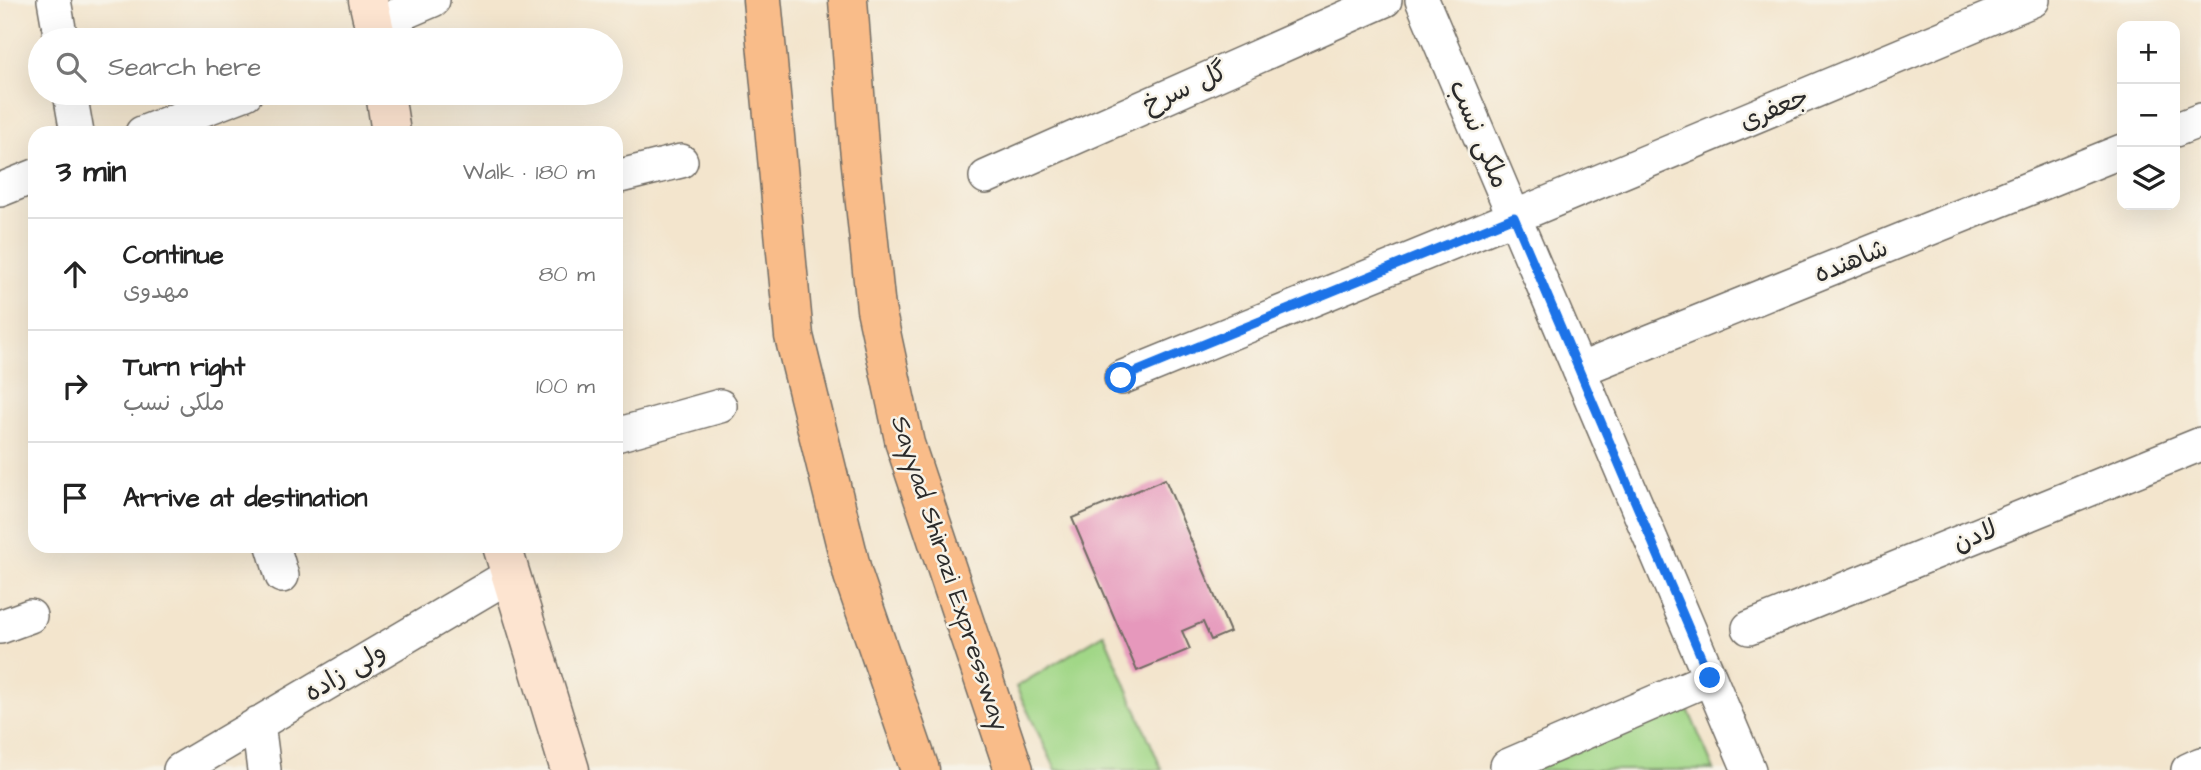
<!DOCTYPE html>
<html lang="en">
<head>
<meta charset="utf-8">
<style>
	:root { --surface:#fff; --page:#f2f2f2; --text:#222; --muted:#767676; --line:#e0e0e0 }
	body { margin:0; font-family:"Architects Daughter","Playpen Sans Arabic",sans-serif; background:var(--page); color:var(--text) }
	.controls { position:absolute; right:21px; top:21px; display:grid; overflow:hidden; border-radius:14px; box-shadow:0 7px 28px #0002 }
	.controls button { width:63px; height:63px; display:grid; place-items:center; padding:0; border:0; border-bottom:2px solid var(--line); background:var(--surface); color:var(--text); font:35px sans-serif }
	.stop { position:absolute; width:21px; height:21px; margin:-16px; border:5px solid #1a73e8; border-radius:50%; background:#fff }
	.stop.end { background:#1a73e8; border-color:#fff; box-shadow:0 2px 7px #0008 }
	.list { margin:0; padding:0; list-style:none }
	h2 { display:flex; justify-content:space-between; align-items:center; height:91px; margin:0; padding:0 28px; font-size:30px }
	h2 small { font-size:23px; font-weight:400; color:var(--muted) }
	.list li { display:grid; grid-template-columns:46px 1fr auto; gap:21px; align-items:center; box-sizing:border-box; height:112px; padding:0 28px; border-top:2px solid var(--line) }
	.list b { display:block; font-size:26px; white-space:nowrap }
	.list p { margin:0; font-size:23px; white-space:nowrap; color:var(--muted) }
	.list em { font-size:23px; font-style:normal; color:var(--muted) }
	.icon { flex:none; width:38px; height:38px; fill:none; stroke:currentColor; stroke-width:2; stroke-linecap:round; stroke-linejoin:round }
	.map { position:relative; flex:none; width:2201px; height:770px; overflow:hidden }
	.search { position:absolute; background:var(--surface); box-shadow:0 7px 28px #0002; left:28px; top:28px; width:595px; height:77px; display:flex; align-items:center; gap:18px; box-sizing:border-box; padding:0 24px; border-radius:38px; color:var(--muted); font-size:26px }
	.panel { position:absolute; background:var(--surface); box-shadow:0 7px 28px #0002; left:28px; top:126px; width:595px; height:427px; border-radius:21px }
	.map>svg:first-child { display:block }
	.green { fill:#a1d787; stroke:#668159; stroke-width:2 }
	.building { fill:#e698bc }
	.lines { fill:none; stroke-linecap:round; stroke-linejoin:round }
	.minor-casing { stroke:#716c64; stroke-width:36 }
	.secondary-casing { stroke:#716c64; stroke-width:41 }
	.trunk-casing { stroke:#716c64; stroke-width:41 }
	.minor { stroke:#fff; stroke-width:33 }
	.secondary { stroke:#fde4d0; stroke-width:38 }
	.trunk { stroke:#f9bc89; stroke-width:38 }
	.route { stroke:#1a73e8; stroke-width:9 }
	.labels { text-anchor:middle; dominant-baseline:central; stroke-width:5; stroke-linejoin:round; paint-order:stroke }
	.street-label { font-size:26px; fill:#2b2b2b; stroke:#f7f3e8 }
</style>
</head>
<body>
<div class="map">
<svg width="2201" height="770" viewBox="0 0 2201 770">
	<rect width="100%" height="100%" fill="#f7f3e8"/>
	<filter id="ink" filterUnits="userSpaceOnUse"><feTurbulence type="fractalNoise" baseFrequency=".0143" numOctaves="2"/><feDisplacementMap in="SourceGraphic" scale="14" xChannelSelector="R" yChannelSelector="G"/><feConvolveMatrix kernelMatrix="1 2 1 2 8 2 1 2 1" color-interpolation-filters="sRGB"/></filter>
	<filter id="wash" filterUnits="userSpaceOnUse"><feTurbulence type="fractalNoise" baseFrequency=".00686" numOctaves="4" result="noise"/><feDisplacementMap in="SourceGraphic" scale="28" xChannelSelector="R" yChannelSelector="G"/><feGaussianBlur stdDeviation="1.57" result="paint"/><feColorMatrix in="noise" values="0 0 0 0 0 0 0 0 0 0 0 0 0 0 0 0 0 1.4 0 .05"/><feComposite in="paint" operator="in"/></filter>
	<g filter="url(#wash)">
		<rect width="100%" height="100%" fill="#f3e5cd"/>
		<path class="green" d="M1104,634l58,136h-106l-40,-83z
			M1688,709l26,61h-187z"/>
		<g id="blocks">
			<path class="building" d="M1165,479l65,153 -19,8 -8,-18 -21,9 8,18 -53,22 -65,-153z"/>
		</g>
	</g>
	<g filter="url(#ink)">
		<use href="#blocks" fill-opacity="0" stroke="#716c64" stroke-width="2"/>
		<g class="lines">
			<g class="minor-casing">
				<path id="minor" d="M54,0l7,40
					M1422,0l327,770
					M377,24l56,-24
					M70,93l7,40
					M2175,130l26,-10
					M142,133l104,-40
					M616,177l65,-16
					M986,177l399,-177
					M0,190l35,-14
					M1579,370l543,-219
					M1121,378l393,-161 519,-217
					M616,435l104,-29
					M273,546l9,30
					M0,627l30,-11
					M1749,628l452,-184
					M258,723l6,47
					M1507,766l203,-88
					M180,770l330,-195
					M2188,770l13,-6"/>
			</g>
			<g class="secondary-casing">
				<path id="secondary" d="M368,0l9,40
					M385,93l6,40
					M502,546l68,224"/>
			</g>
			<g class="trunk-casing">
				<path id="trunk" d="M762,0l32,336 59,239 67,195
					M848,0l11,146 17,163 29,135 109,326"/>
			</g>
			<use href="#minor" class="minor"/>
			<use href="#secondary" class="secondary"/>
			<use href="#trunk" class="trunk"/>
		</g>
	</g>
	<g class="lines" filter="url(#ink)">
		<path class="route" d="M1121,378l393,-161 196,461"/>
	</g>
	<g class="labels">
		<g class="street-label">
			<text transform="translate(1185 88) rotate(-24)">گل سرخ</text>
			<text transform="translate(1774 109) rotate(-23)">جعفری</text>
			<text transform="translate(1479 134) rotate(67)">ملکی نسب</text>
			<text transform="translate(1851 261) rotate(-22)">شاهنده</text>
			<text transform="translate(1975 536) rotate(-22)">لادن</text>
			<text transform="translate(950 573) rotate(72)">Sayyad Shirazi Expressway</text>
			<text transform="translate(345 672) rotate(-31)">ولی زاده</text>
		</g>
	</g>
</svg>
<div class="controls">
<button>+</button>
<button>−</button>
<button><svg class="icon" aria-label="layers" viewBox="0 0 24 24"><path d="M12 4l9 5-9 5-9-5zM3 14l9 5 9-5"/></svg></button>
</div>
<div class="stop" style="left:1121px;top:378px"></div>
<div class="stop end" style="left:1710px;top:678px"></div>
<div class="search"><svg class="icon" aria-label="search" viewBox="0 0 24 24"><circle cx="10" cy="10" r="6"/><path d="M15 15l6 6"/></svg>Search here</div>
<section class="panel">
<h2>3 min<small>Walk · 180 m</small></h2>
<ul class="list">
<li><svg class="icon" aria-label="ahead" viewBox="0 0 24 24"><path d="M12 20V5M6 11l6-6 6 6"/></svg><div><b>Continue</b><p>مهدوی</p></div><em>80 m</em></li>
<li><svg class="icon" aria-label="right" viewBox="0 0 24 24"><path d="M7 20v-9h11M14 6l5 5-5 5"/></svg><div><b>Turn right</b><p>ملکی نسب</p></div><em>100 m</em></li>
<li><svg class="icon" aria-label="arrive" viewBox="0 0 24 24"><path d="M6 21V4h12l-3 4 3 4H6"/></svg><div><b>Arrive at destination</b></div></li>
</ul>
</section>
</div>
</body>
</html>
